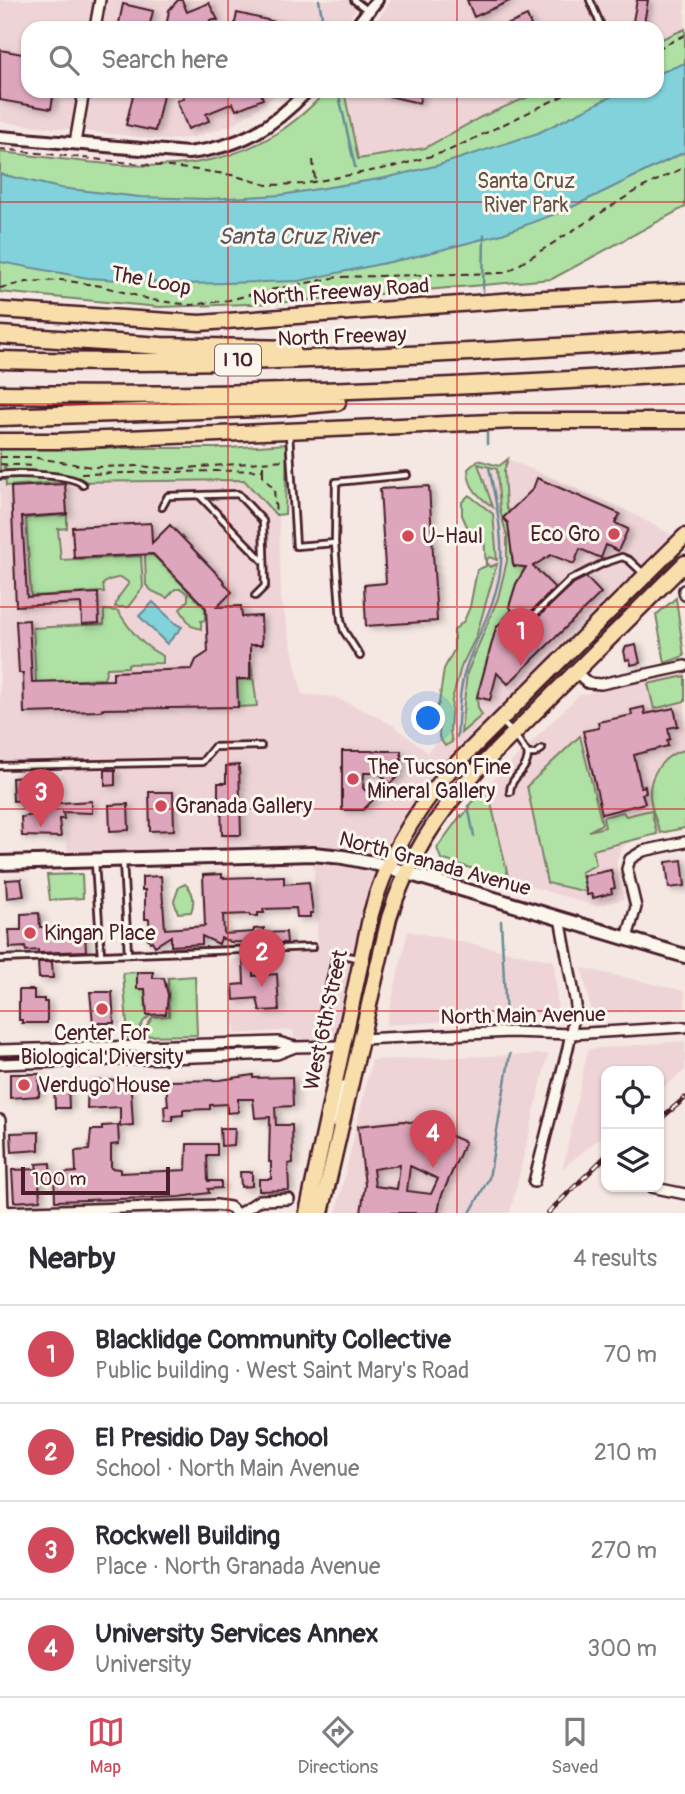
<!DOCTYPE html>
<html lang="en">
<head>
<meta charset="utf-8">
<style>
	:root { --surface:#fff; --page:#f7f7f7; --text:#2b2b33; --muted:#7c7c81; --line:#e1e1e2; --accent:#d1495b }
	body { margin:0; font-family:Pangolin,sans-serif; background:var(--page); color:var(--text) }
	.controls { position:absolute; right:21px; bottom:21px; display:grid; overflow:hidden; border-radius:14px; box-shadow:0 2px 5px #0004 }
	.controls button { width:63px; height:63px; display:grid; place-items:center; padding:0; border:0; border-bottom:2px solid var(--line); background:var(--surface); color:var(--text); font:35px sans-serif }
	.scale { position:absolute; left:21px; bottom:18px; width:149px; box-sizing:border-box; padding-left:7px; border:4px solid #4a1f2b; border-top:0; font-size:19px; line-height:24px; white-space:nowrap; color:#4a1f2b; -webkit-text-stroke:5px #fbf7ec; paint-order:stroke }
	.you { position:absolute; left:429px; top:719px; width:24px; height:24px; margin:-18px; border:5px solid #fff; border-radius:50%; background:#1a73e8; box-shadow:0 0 0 10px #1a73e833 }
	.badge { display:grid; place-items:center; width:46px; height:46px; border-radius:50%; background:var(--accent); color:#fff; font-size:23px; font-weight:700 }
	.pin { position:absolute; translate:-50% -58px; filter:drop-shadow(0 2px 4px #0008) }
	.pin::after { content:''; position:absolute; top:37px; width:24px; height:21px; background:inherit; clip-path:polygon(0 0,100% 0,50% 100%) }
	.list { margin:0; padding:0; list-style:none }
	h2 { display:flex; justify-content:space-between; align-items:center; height:91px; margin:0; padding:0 28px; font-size:30px }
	h2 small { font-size:23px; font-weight:400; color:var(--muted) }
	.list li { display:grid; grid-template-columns:46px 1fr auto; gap:21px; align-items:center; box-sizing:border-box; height:98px; padding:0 28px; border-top:2px solid var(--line) }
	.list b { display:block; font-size:26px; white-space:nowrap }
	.list p { margin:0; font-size:23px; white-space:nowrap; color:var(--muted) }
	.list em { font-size:23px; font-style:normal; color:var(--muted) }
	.icon { flex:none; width:38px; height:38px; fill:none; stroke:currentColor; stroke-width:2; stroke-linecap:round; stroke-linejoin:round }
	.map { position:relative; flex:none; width:685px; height:1213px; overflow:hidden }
	.search { position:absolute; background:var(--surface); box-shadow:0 2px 5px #0004; left:21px; right:21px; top:21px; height:77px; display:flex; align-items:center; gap:18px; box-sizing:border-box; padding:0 24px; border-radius:21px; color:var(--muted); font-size:26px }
	.sheet { height:483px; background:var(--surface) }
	nav { display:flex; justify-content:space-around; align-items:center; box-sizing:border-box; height:98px; border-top:2px solid var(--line); background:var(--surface); font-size:19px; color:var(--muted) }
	nav a { display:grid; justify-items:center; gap:4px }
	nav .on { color:var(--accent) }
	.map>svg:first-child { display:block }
	.built { fill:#eed4d7 }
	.green { fill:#aee1a3; stroke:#7c8067; stroke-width:2 }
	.water { fill:#81d2db; stroke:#6b8a95; stroke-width:2 }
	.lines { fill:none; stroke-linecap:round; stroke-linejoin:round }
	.stream { stroke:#6b8a95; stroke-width:2.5 }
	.building { fill:#dda6bc; stroke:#4a1f2b; stroke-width:2; fill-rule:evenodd; filter:url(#shadow) }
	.service-casing { stroke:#4a1f2b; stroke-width:10 }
	.minor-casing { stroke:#4a1f2b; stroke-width:14 }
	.tertiary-casing { stroke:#4a1f2b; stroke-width:16 }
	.secondary-casing { stroke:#4a1f2b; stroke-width:18 }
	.primary-casing { stroke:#4a1f2b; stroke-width:19 }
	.motorway-casing { stroke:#4a1f2b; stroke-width:21 }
	.path { stroke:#4a1f2b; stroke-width:2; stroke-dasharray:7 5; stroke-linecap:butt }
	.service { stroke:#fbf7ec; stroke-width:4.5 }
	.minor { stroke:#fbf7ec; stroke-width:9 }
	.tertiary { stroke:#fbf7ec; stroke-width:10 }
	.secondary { stroke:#fbf7ec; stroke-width:12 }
	.primary { stroke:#f8deab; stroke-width:14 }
	.motorway { stroke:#f8deab; stroke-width:16 }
	.rail-casing { stroke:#4a1f2b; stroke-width:5 }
	.rail { stroke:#fbf7ec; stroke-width:2.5; stroke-dasharray:8; stroke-linecap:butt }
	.grid { fill:none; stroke:#d62828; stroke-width:2; stroke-opacity:0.55 }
	.poi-dot { fill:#d1495b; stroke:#fbf7ec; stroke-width:2.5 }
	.labels { text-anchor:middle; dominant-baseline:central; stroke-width:6; stroke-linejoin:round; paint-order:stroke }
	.shield { fill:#fbf7ec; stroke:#7f6065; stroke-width:2 }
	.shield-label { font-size:19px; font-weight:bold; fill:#4a1f2b }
	.park-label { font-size:21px; fill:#635049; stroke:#fbf7ec }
	.street-label { font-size:21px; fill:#4a1f2b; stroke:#fbf7ec }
	.poi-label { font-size:21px; fill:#4a1f2b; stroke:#fbf7ec; text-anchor:start }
	.water-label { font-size:23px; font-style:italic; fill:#5a5560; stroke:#fbf7ec }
</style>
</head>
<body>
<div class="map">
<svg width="685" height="1213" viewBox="0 0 685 1213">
	<defs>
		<filter id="shadow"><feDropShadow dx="4" dy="2" stdDeviation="3.5" flood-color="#0004"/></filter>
	</defs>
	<rect width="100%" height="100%" fill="#f5e7e2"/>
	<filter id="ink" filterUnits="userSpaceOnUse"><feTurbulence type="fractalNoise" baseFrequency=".0143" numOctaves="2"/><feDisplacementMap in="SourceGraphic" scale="14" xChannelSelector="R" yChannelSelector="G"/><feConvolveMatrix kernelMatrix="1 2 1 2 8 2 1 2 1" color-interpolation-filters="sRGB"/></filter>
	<g filter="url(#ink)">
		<path class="built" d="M0,0h362l-19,28h-315v63h255l-49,33 -40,13 -27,3 -167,-18z
			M391,0h294v29l-28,12v-13h-285z
			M344,91h198l-61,26 -56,31 -68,11z
			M508,459l116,50 61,33v8l-224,221 -39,47 -28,51 -16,47 -27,129 -56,2 -2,-17 -58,4 -4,-74 21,-4 35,-1v-7l31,-2 -5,-91 -245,6 -7,-100 -61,2v-283h4l-1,-15 66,18 175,-3 32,34h3l2,85 21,95 32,3 34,15 26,14 33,26 11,-11 16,-72 32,-92 -8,-114 19,6z
			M685,671v157l-52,11 -12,10 -5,14 8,36 -28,7 -87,-26 -22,-94 92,-91z
			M408,931l146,30 4,53 -172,11z
			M582,968l103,23v18l-93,5z
			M685,1041v29l-26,21v-20h-53v62l-43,35 25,-119z
			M548,1054l-38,159h-174l36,-153z"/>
		<path class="green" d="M685,29v178l-133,72 -277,24 -116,4 -159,-15v-140c122,12 233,43 326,-61h18l14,68 67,-11 56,-31 61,-26h115v-50z
			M287,444l-2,70 -9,1 -32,-35 -178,2 -60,4 -1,-19 2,-1 -3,-1v15h-4v-32h228z
			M508,459l-4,12 2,36 3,5 -6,6 5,5 5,41 12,4 -9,16 -7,23 3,3 -16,18 -19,69 1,11 4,7 -21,18 6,-60 31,-75 9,-37v-25l-7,-26 -3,-41 -19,-5 15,43c-14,-10 -25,-19 -25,-38l10,-9 21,6z
			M469,495l24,19 4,46 -7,-3 -3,2v5l3,3 7,-3 -21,73 -15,30 -9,33 -2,32 2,10 -7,4 -6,-9 1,-17 -10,1 9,-18 5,-34 10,-19v-20l10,-9 6,-14 7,-37 9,-4 -2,-30h-4l-7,4 -11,-25v-13z
			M67,515v13l-9,1 3,31 80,-4 2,31 -15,20h-13l3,-9 11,-15 -8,-6 -12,3 -6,4 1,8 -73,4 -5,-78z
			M145,555h8l52,53v12l-4,1v8l-10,-3 -11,-17 8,-9v-6l-7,-5h-6l-8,9 -15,-7 -6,-6z
			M676,598l8,58 -19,7 -9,-48z
			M104,610l14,1c12,19 24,35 45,45v7l-35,1v3l-21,1 -3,11 -68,3 -3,-54 71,-4z
			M251,661l6,45 -18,1 -4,-27 16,-1z
			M685,676v25l-31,8 -6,-25z
			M580,736l22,88 -13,7 16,-4 -2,-10 20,-5 3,4 25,-6 6,24 -64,16 3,15 -15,7 6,20 -40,-9 -20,-97z
			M685,750v78l-25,5c-3,-11 -10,-26 -10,-38 -1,-21 15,-42 35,-45z
			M487,786l22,94 -68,-21 -4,-11 24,-33 1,2 7,-9v-3z
			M82,874l1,24 -33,2 -3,-25z
			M185,884c9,7 10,18 6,28l-13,1 -4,-12 5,-14z
			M137,972l1,16 7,1 1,22 6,3 -8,7 -9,15 -7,1 -5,-64z
			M195,976l2,59 -57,1 13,-19 16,-1 -1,-38z"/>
		<path class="water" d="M685,63v89l-117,57 -66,25 -88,23 -115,24 -115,3 -96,-6 -88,-16v-88l60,14 80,9 67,2 74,-4 104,-17 54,-13 99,-32 84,-42h35v-17z
			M153,602l23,22 6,3 -15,17 -28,-28z"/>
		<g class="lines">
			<path class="stream" d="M319,0l5,28
				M338,91l17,76
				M483,291l1,-56
				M487,444v-13
				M457,737c2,-26 2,-51 11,-75 12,-32 30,-63 33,-98 2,-32 -6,-66 -12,-97
				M468,806l6,30
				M501,921l5,97
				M470,1213l19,-35 21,-124"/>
		</g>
		<path class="building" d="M178,0h4l5,12 22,-9 9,17h-8l3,8h-47l3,-18z
			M467,0h45l-38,17z
			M637,0h11l-4,23 -11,-2z
			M123,4l30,7 -4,17h-31z
			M237,13l52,12v3h-55z
			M527,16l5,12h-32z
			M0,50l28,5v36h26l-3,18 -51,-9z
			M134,91h30l-9,40 -29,-6z
			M181,91h79l3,8 -27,11 -3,-7 -27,11 3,7 -21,8 -11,-28 7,-3z
			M380,91h42l-3,12 -39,-9z
			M537,478l83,36 -5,9 13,6 -10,22 -12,-6 -5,13 -21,-9 -6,15 -23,-9 -18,11 22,22 -47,46 -2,3 3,4 5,-1 60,-57 12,-6 15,16 -93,91 -11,-11 -7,27 -13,-3 19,-69 16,-18 -3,-3 7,-23 10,-17 -12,-1 -1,-2 -5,-41 -5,-5 30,-29z
			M65,484l2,30 -45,3 5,80 71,-4 1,30 -17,1 -1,-21 -65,3 -5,-119z
			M429,486l8,135 -71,5 -2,-41 22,-2 -6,-94z
			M151,523l1,20 18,-18 55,57 -1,1 8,9 -15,15 24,-1 1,11 19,-1 1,29h-12v34h-13l1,28 -136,2v2l-78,2 -1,-40h-4l-3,-52 13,-1 3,62 81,-2v-8l79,-3 4,-9 12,-8 -2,-44 -53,-54 -79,4 -2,-31z
			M636,645l4,18 -9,2 -1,-6 -4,1 -2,-9 2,-4z
			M644,707l1,7 29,-6 4,18 -10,2 2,11 -3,1 1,6 -34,9 7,32 4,-1 1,7 -4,1 3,9 -43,11 -19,-83 16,-3 -1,-6 34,-7 -1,-5z
			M342,751h59v22l-11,11 -11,-11h-15l-1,15 11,11 -11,11h-21z
			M239,765l2,70h-19l-1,-31h-3v-21h8v-17z
			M105,770h10v15l-10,1z
			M25,777l4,23 -16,1 -1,-23z
			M149,792h24l1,38 -24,1z
			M92,801v12l-29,-1 1,7h-5l2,18 -39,-1 -1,-19 24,-4 -1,-9z
			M128,804l1,26 -19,1 -1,-26z
			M682,860l3,26 -16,2 -3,-26z
			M611,870l4,18 -4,1 1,4 -19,5 -1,-4 -5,1 -4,-19z
			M222,874v4l62,-2v8l25,-2 4,31h-3v4h-13l-1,-9 -33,1 1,4h-6v3h-8v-2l-27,1 1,19 29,-2 1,-3 10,-1v5l22,-1 1,11 -56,-1 -10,-4 -2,6 -17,-8v8l-31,2v-10l-16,10 -3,-5 -2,1 -4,-7 4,-2 -1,-14h-4v-29h-3v-13l19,-1 4,53 40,-3 -2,-51z
			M21,879l3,17 -17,2 -1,-18z
			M39,913l1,14h11l1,11 33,-4 1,17 -48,2v-3l-12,1 -1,-4 -15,1 -1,-18h12v-16z
			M243,958h10v18l24,-2 2,36 -19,1 -3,-13 -23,2 -1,-15 11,-1z
			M38,962h14l1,16h-14z
			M137,972h16v6h11l4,17 -2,19 -19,1 -2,-26h-8z
			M19,990h15v9h10v3h3v21h-25v-3h-3z
			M90,992h22l2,31h-21z
			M10,1074h29v22l-29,2z
			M253,1075v3l39,-1 1,29 -18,1 1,18h16l1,38 -5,1 1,26 -30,1v-12h12v-17h-2l1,-45 -15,1 -2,-19h-15v13l-11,1v-9l-17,1v4l-27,1v5l-10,1v5h-8l-1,-15h4l-2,-25 54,-1z
			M119,1080v10h12l2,35 -13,1v-19l-33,2 1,-28z
			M54,1083h14l1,25h-14z
			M403,1121l20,3 42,18 -24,55 -3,16h-77l4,-28 -7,-59zM400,1165l-3,24 -22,-3 -2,-17zM410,1166l28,13 -7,15 -24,-3z
			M118,1125l1,19 -8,1v23l9,1v4l66,-3 1,-26h30v11h-10l1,26h13v7l-13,1 1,4 -29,4 -125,4 -1,-27 22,-2 -1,-21 14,-1 2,-20h11v-4z
			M220,1128h15l-1,17 -13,1z
			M39,1132v18l-27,2 -1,-19z
			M50,1163l1,18h-12l1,19 -26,2 -2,-32 25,-1 -1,-5z
			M240,1172h12v14l-11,1z"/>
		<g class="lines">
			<g class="service-casing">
				<path id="service" d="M354,0l13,10
					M590,0l12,28
					M65,28h2
					M289,433l7,113 39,-3 6,77 3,11 16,25
					M0,475c15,-2 74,-1 83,10
					M200,496l64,66
					M162,507l6,-11 70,-2 25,27 2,65 -10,10
					M335,543l1,-61 71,-7
					M511,637l59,-57 34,-17 18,-6 7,3 14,13
					M503,723l11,11 14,20c0,18 -18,22 -18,38
					M528,754h7l7,-5
					M0,766l202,-4 12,-15 47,-1
					M123,861l5,93
					M95,862l6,93
					M0,959l313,-12
					M321,1020l15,-66 22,4"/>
			</g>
			<g class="minor-casing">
				<path id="minor" d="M95,28l5,-28
					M75,143l9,-52
					M684,590l1,5
					M575,671l13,12 13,1 84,-18
					M627,938l9,-31 -9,-38 3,-10 13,-8 42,-9
					M361,1039l150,-7 60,2 114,-7
					M0,1050l278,-8 17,5 47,-1
					M0,1064l277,-10 18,-7
					M0,1120l3,93
					M534,1182l34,-134 8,-43 -16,-87
					M651,1187l34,7
					M0,1212l216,-7 14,2 6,6
					M240,1213l20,-13 29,-1"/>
			</g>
			<g class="tertiary-casing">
				<path id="tertiary" d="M355,28l22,-28
					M0,137l188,16c52,-6 84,-25 119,-62
					M332,1120l13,-34"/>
			</g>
			<g class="secondary-casing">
				<path id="secondary" d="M0,863l313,-9 30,3 31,6 311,93"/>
			</g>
			<g class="primary-casing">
				<path id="primary" d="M0,310l200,13 327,-24 158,-8
					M0,441h59l456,-20h170
					M307,1213l64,-299c14,-54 43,-101 79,-144l235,-234
					M321,1213l68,-295c18,-57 47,-103 88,-148l208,-207"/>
			</g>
			<g class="motorway-casing">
				<path id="motorway" d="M0,335l161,11 131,3
					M0,360c229,7 457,-6 685,-21
					M0,394c229,4 457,-6 685,-21
					M0,417l282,-10 55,-5"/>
			</g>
			<path class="path" d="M657,49l28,-14
				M0,149l197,21 35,5 35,10 36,-1 94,-18 51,-15 125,-60
				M313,160l2,20
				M0,288l27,-6 34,-2 40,6 51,14 39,5 38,-5 36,-9 73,-14 164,-4 7,-2 128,-81 48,-23
				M0,457h31l61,10 45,-1 38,3 110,-9
				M0,464l34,2
				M263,471v6l11,12 2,26
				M81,474l182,-4v-7"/>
			<use href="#service" class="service"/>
			<use href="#minor" class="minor"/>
			<use href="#tertiary" class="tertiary"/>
			<use href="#secondary" class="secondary"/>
			<use href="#primary" class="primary"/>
			<use href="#motorway" class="motorway"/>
			<g class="rail-casing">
				<path id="rail" d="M659,1120l26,-22
					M548,1213l58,-57"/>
			</g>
			<use href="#rail" class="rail"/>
		</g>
	</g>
	<path class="grid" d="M228,0v28M457,0v28M228,91v1122M457,91v1122M0,202h685M0,404h685M0,607h685M0,809h685M0,1011h685"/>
	<g class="poi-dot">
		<circle cx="614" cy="534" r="7"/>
		<circle cx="408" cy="536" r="7"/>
		<circle cx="353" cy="779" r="7"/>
		<circle cx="161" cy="806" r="7"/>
		<circle cx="30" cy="933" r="7"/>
		<circle cx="102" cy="1009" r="7"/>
		<circle cx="24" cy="1085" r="7"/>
	</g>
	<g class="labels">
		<rect class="shield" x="215" y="344.5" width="46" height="31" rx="5"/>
		<g class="shield-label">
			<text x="238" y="360">I 10</text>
		</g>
		<g class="park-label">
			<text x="526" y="181">Santa Cruz<tspan x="526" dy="24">River Park</tspan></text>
		</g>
		<g class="street-label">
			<text transform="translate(151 281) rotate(11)">The Loop</text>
			<text transform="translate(341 292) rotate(-4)">North Freeway Road</text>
			<text transform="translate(342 337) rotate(-2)">North Freeway</text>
			<text transform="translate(435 864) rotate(15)">North Granada Avenue</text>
			<text transform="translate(523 1016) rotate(-1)">North Main Avenue</text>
			<text transform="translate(326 1020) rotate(-78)">West 6th Street</text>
		</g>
		<g class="poi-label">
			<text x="600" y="534" text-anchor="end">Eco Gro</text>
			<text x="422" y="536">U-Haul</text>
			<text x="367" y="767">The Tucson Fine<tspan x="367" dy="24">Mineral Gallery</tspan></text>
			<text x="175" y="806">Granada Gallery</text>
			<text x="44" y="933">Kingan Place</text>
			<text x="102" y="1033" text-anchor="middle">Center For<tspan x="102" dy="24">Biological Diversity</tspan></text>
			<text x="38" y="1085">Verdugo House</text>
		</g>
		<g class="water-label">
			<text x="298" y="236">Santa Cruz River</text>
		</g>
	</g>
</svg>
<div class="controls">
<button><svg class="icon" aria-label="locate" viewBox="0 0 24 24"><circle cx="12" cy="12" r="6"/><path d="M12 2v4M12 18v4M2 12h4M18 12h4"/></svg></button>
<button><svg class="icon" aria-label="layers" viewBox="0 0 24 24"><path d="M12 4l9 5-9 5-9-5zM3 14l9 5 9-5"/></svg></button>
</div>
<div class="scale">100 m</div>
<div class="you"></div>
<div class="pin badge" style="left:521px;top:666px">1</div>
<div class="pin badge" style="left:262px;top:987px">2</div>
<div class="pin badge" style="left:41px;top:827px">3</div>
<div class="pin badge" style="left:433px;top:1168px">4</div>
<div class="search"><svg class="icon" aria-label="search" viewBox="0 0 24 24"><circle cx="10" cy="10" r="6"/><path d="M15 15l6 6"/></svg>Search here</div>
</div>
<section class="sheet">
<h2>Nearby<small>4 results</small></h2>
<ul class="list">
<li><span class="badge">1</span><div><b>Blacklidge Community Collective</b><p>Public building · West Saint Mary's Road</p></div><em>70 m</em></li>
<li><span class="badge">2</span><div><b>El Presidio Day School</b><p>School · North Main Avenue</p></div><em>210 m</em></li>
<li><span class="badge">3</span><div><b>Rockwell Building</b><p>Place · North Granada Avenue</p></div><em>270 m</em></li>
<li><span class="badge">4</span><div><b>University Services Annex</b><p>University</p></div><em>300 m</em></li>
</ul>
</section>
<nav>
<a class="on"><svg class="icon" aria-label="map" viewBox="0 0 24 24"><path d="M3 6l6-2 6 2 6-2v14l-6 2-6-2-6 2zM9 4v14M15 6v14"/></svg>Map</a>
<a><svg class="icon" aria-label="directions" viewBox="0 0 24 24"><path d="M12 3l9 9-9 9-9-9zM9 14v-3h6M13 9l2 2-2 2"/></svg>Directions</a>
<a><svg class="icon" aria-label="saved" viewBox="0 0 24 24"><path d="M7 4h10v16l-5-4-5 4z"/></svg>Saved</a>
</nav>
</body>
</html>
